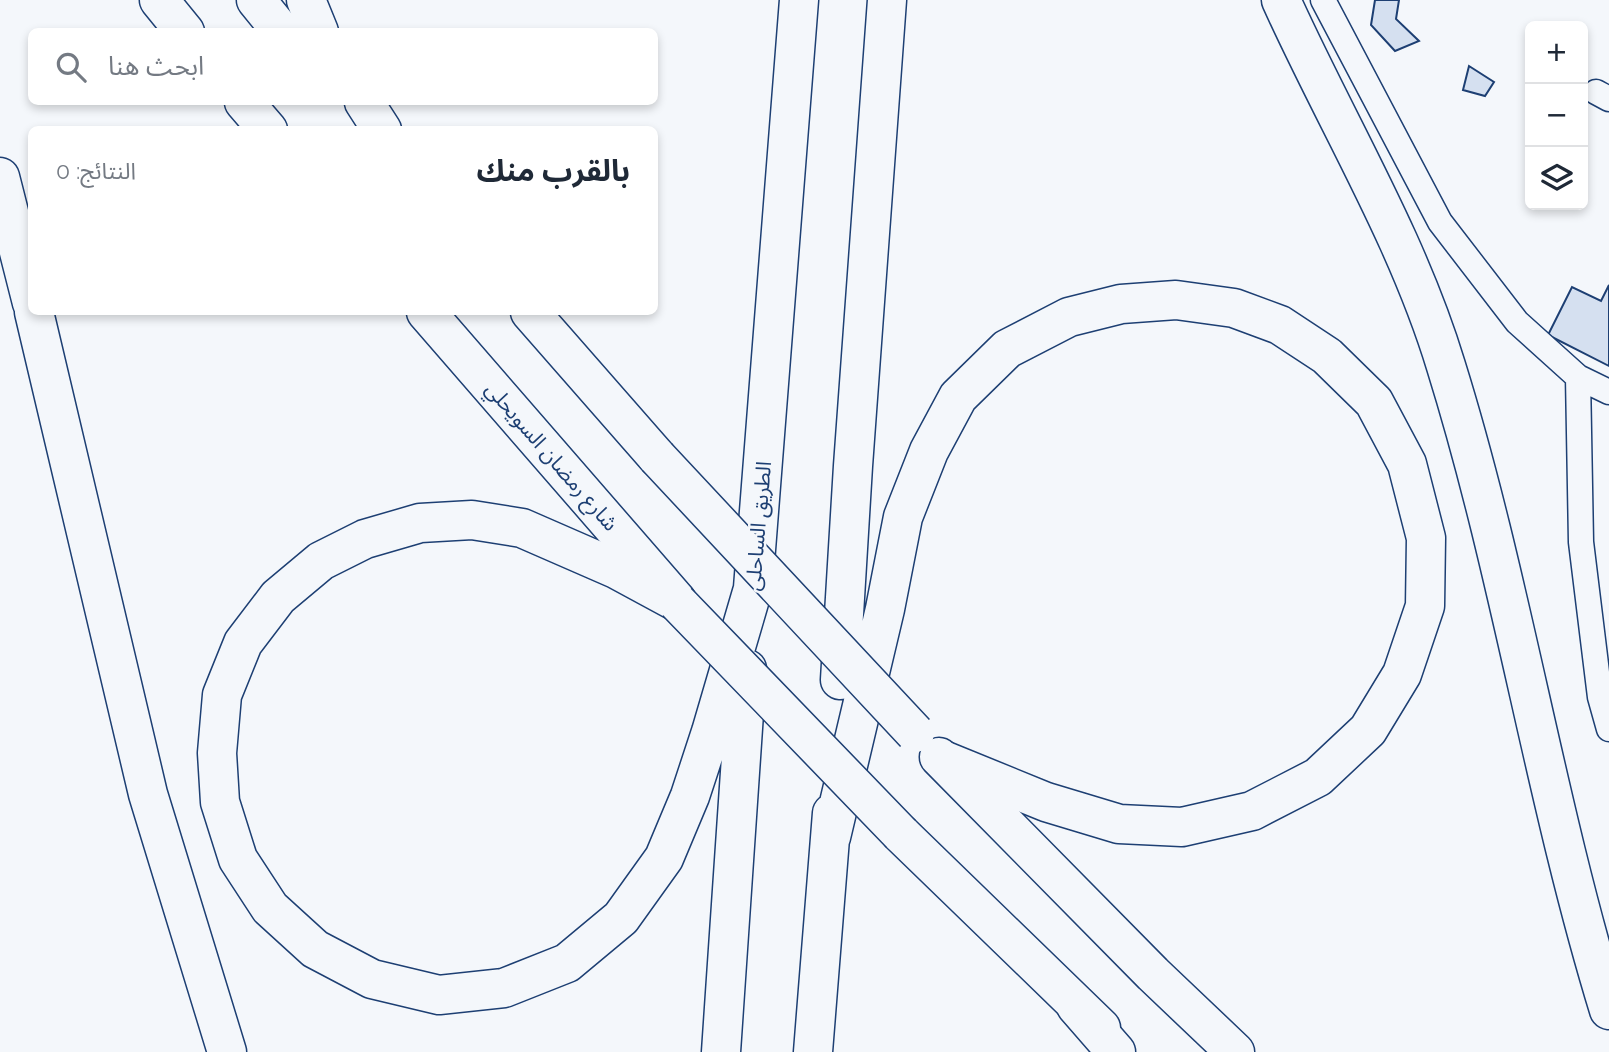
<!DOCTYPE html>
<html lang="ar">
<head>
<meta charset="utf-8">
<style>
	:root { --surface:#fff; --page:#f2f2f3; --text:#1f2937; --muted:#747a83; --line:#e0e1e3 }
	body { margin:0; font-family:Raleway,"Noto Sans Arabic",sans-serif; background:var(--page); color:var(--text); direction:rtl }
	.controls { position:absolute; right:21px; top:21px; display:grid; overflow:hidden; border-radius:10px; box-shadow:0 4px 10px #0003 }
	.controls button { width:63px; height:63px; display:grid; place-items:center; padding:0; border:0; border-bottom:2px solid var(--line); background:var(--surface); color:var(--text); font:35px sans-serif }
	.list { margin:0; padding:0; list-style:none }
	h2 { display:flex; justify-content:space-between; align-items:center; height:91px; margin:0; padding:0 28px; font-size:30px }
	h2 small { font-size:23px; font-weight:400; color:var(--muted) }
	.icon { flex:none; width:38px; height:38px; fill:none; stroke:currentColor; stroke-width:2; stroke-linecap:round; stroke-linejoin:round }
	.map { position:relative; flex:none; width:1609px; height:1052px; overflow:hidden; direction:ltr }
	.search { position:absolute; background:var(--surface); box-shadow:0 4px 10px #0003; left:28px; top:28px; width:630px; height:77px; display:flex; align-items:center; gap:18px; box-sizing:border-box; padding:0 24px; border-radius:10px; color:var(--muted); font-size:26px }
	.panel { position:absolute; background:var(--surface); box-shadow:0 4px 10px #0003; left:28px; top:126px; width:630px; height:189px; border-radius:10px; direction:rtl }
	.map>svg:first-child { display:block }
	.building { fill:#d5e0f0; stroke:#1d3f73; stroke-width:2 }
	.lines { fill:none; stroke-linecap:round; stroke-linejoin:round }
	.minor-casing { stroke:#1d3f73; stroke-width:27 }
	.primary-casing { stroke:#1d3f73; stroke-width:41 }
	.trunk-casing { stroke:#1d3f73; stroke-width:41 }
	.minor { stroke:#f4f7fb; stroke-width:24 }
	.primary { stroke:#f4f7fb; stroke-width:38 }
	.trunk { stroke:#f4f7fb; stroke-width:38 }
	.primary-bridge-casing { stroke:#1d3f73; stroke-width:41; stroke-linecap:butt }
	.primary-bridge { stroke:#f4f7fb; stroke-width:38 }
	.labels { text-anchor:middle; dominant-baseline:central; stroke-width:5; stroke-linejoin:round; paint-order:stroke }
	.street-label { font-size:21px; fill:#1d3f73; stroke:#f4f7fb }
</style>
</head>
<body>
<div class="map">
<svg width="1609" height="1052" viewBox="0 0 1609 1052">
	<rect width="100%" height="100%" fill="#f4f7fb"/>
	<path class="building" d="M1375,0h24l-3,19 23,22 -24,10 -24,-26z
		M1469,66l25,16 -9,14 -22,-6z
		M1609,285v81l-61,-31 24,-48 29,14z"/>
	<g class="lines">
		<g class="minor-casing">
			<path id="minor" d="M1323,0l117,222 77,100 61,55 31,15
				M1596,92l13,7
				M1578,377l3,165 19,155 9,32"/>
		</g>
		<g class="primary-casing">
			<path id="primary" d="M159,0l26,32
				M256,0l26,32
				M244,102l24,28
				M426,312l251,289
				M530,312l127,145
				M939,757l214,217 82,78
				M901,834l200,194"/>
		</g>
		<g class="trunk-casing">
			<path id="trunk" d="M306,0l13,32
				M1281,0c55,122 126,237 165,366 66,212 98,432 163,644
				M364,102l18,28
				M0,177l32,126
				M34,312l114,482 79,258
				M753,588l46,-588
				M677,602l-61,-33 -94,-41 -50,-8 -52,3 -55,16 -44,22 -43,36 -35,46 -21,52 -5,58 3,49 18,57 32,49 45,41 57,30 67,16 65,-7 63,-25 54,-45 43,-60 26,-62 21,-64 41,-140
				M840,680l13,-214 34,-466
				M831,837l54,-228 18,-92 26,-66 29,-54 49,-48 62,-32 52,-13 55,-4 58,8 46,17 47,31 47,46 33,62 19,74 -1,68 -23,68 -34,56 -50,47 -66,34 -70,16 -63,-3 -73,-22 -103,-42
				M1076,1006l40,46
				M721,1052l26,-383
				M813,1052l19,-239"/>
		</g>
		<use href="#minor" class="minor"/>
		<use href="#primary" class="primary"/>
		<use href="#trunk" class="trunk"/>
		<g class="primary-bridge-casing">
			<path id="primary-bridge" d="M657,457l258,276
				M677,602l224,232"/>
		</g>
		<use href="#primary-bridge" class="primary-bridge"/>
	</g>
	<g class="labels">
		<g class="street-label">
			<text transform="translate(552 456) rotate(49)">شارع رمضان السويحلي</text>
			<text transform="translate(758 526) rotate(-85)">الطريق الساحلى</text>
		</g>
	</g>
</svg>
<div class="controls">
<button>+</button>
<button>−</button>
<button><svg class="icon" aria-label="layers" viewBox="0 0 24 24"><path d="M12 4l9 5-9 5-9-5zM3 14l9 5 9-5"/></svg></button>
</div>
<div class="search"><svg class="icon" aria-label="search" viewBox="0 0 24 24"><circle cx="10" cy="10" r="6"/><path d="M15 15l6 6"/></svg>ابحث هنا</div>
<section class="panel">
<h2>بالقرب منك<small>النتائج: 0</small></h2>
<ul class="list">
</ul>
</section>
</div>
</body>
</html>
